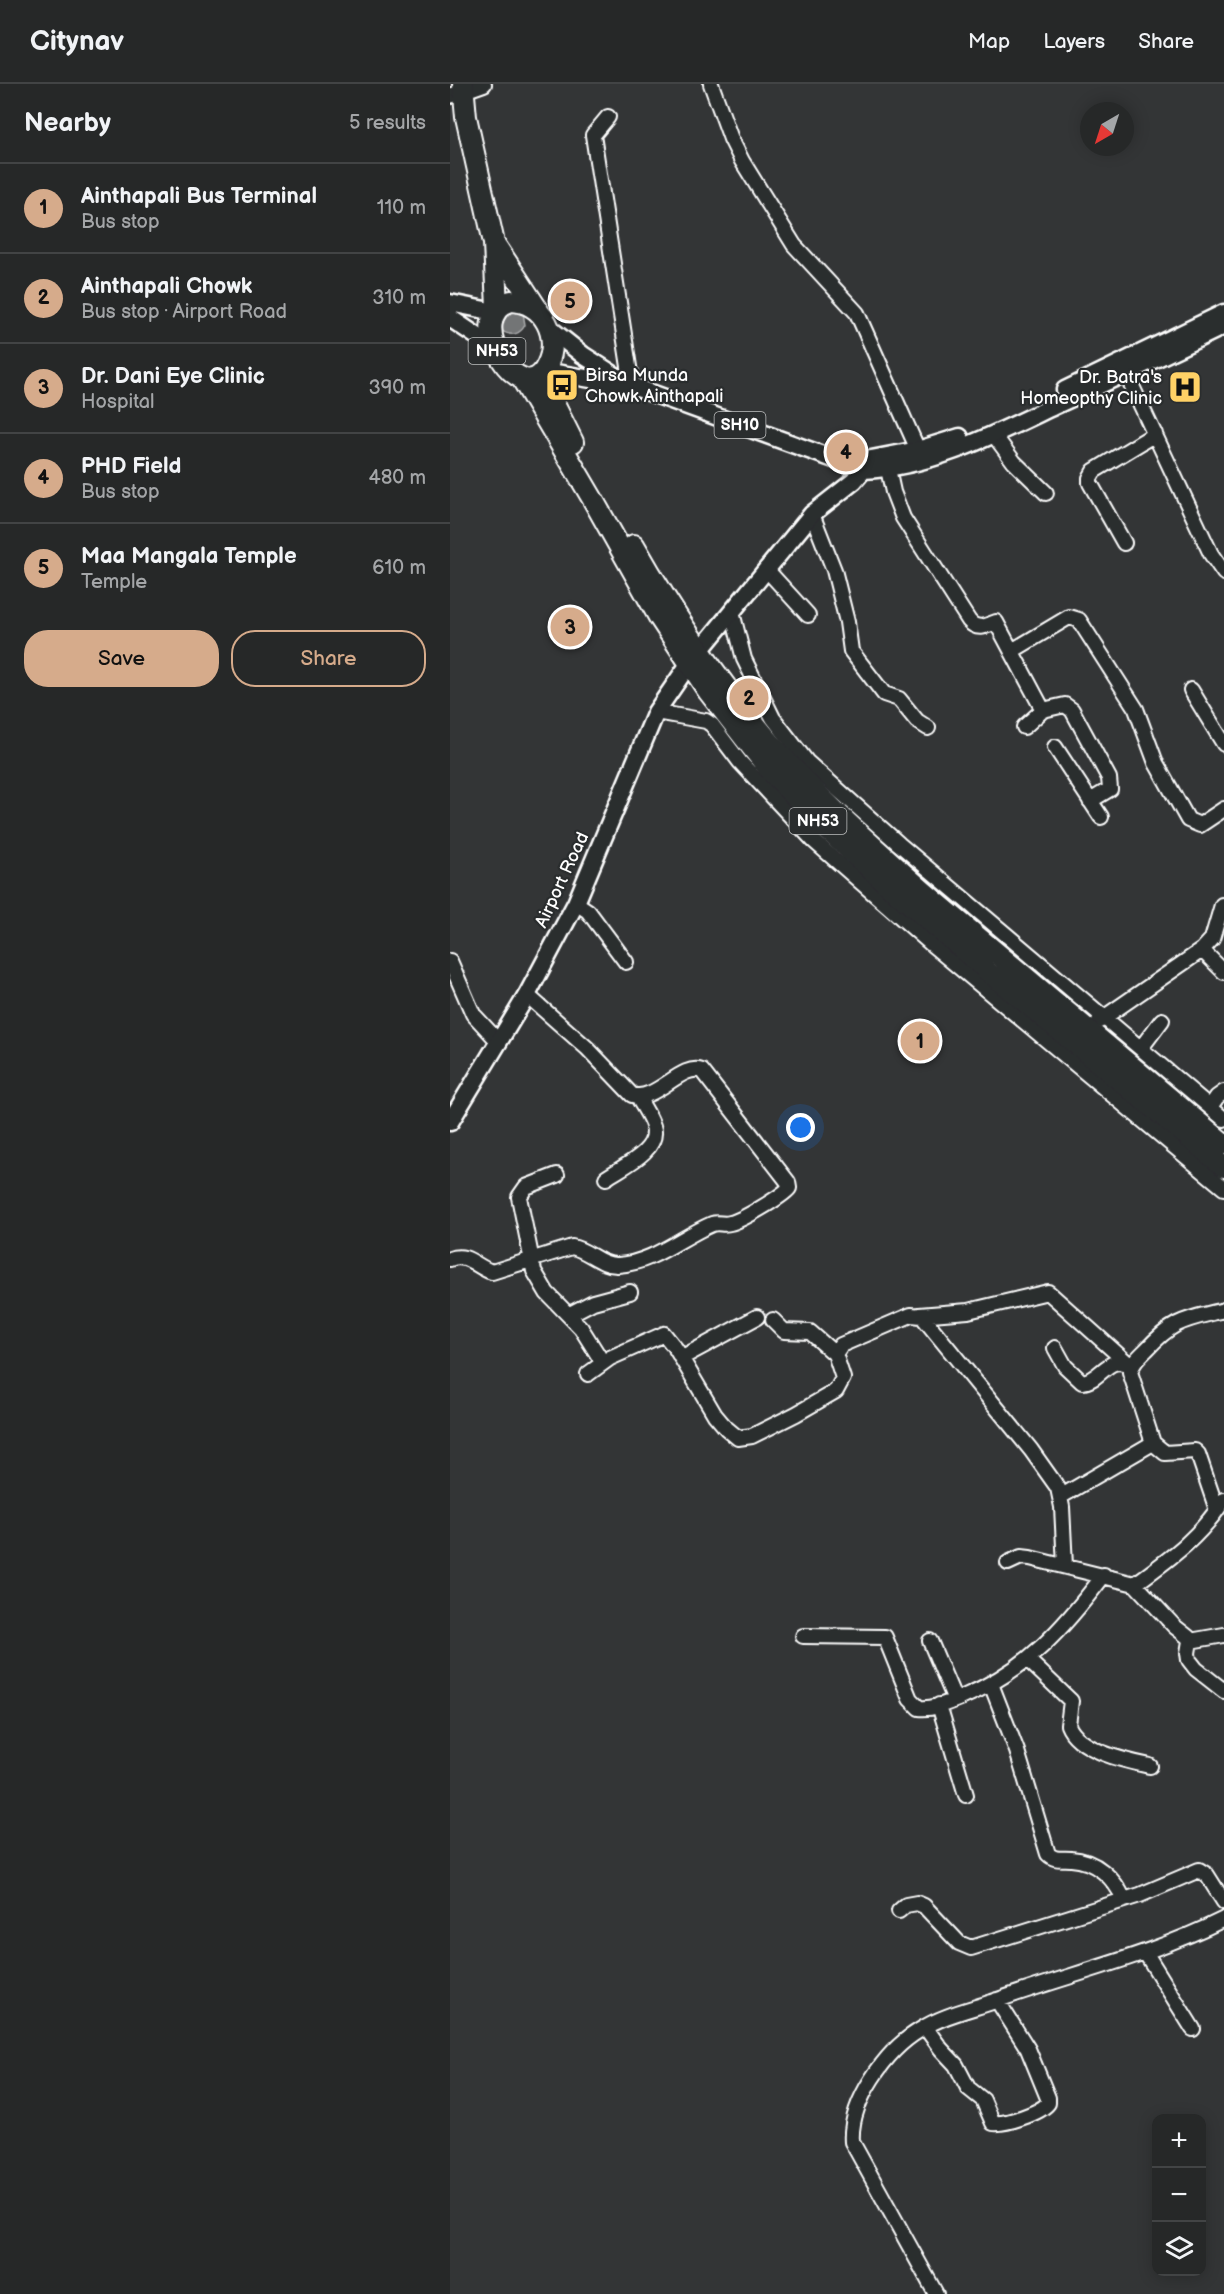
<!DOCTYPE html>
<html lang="en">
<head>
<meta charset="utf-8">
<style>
	:root { --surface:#262828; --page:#323434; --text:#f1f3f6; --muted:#a4a6a8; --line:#424445; --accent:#d6ab8b }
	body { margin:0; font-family:"Balsamiq Sans",sans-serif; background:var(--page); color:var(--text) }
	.controls { position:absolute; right:18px; bottom:18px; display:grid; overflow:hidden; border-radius:12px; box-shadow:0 3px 15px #0003 }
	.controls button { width:54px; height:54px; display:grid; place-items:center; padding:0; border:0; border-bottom:2px solid var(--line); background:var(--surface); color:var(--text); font:30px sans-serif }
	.compass { position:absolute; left:630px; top:18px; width:54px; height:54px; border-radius:50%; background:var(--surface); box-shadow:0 3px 15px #0003; rotate:219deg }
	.you { position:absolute; left:351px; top:1044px; width:21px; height:21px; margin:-15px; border:4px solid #fff; border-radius:50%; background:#1a73e8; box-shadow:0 0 0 9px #1a73e833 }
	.badge { display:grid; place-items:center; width:39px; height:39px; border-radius:50%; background:var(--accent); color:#111; font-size:20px; font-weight:700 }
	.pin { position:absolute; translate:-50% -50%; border:3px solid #fff; box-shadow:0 2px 6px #0006 }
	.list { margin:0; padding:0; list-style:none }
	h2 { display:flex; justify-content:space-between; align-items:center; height:78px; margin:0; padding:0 24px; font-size:26px }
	h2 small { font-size:20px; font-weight:400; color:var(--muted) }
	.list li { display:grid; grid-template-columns:39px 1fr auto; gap:18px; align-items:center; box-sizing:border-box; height:90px; padding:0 24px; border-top:2px solid var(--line) }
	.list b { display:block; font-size:22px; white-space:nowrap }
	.list p { margin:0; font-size:20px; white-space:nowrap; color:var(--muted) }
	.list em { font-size:20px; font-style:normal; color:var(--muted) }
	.actions { display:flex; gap:12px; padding:18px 24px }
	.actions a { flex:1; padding:14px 0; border:2px solid var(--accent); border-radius:24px; text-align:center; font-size:21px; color:var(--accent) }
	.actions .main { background:var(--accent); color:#111 }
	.icon { flex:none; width:33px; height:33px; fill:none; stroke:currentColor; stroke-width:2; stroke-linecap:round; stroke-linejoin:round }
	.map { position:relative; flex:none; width:774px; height:2210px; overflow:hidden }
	header { display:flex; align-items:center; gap:36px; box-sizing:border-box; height:84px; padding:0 30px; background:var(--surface); border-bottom:2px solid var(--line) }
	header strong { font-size:28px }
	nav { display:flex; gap:33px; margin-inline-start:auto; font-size:21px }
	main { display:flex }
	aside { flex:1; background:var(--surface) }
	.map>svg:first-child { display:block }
	.water { fill:#737576; stroke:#abacad; stroke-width:1.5 }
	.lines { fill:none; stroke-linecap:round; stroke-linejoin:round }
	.minor-casing { stroke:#fff; stroke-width:18 }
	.major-casing { stroke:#fff; stroke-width:21 }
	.highway-casing { stroke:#fff; stroke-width:24 }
	.minor { stroke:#2a2d2e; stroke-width:14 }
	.major { stroke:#2a2d2e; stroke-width:16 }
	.highway { stroke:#2a2d2e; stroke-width:20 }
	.labels { text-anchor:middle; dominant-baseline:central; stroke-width:4.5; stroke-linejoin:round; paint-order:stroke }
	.shield { fill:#2a2d2e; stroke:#bfc0c0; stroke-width:1.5 }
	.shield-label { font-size:16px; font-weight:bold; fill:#fff }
	.poi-label { font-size:18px; fill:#fff; stroke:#2a2d2e; text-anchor:start }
	.street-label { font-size:18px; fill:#fff; stroke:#2a2d2e }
</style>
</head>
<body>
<header>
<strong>Citynav</strong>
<nav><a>Map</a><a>Layers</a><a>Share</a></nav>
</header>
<main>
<aside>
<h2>Nearby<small>5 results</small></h2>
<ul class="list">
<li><span class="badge">1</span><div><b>Ainthapali Bus Terminal</b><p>Bus stop</p></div><em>110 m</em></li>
<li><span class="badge">2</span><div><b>Ainthapali Chowk</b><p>Bus stop · Airport Road</p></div><em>310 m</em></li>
<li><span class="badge">3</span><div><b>Dr. Dani Eye Clinic</b><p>Hospital</p></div><em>390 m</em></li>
<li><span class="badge">4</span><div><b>PHD Field</b><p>Bus stop</p></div><em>480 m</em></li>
<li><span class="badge">5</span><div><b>Maa Mangala Temple</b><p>Temple</p></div><em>610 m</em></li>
</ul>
<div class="actions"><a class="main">Save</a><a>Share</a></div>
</aside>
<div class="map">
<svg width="774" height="2210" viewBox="0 0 774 2210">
	<rect width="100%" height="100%" fill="#333536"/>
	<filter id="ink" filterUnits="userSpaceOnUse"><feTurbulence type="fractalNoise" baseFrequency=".0167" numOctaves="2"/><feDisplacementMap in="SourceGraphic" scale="12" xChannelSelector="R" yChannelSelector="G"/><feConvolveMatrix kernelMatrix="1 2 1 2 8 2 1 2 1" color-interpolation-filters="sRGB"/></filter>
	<g filter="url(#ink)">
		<path class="water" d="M52,225l21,4 2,12c-5,10 -15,12 -24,5l-4,-13z"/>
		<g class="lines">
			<g class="minor-casing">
				<path id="minor" d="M261,0l20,55 11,22 52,84 63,68 61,137
					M0,12l34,-12
					M158,33l-15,18 39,251
					M672,281l89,189 13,19
					M544,351l20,27 32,31
					M438,385l5,23 10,26 66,103c8,10 17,5 27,1l47,88 -19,17
					M362,430l22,56 13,52 4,29 33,43 15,5 18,22 11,7
					M674,459l-34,-60v-5l4,-7 61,-37
					M316,485l42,46
					M282,528l12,47 29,59 34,44 92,82 325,275
					M562,567l57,-34 10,3 57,89 20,54 32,57 12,5 24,-16
					M741,606l33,54
					M593,626l22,-5 7,5 37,68 1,11 -20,12
					M206,628l50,9 6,4 28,37 74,79 116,102 294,245
					M605,663l46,70
					M126,819l12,8 38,51
					M752,866l10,-11 10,-34
					M0,877l23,53 25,27
					M649,937l103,-71 22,22
					M691,964l21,-28
					M760,1023l7,-10 7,-5
					M107,1091l-31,12 -7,10 15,74 13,22 34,35 22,35
					M156,1094c15,-11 55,-27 47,-52 -3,-10 -10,-19 -15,-29
					M0,1175c17,-7 26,8 42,13l80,-25c16,3 29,19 46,18 35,-2 63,-28 94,-41 6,-2 12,1 18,-1 11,-2 53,-27 59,-35l-1,-6 -86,-111c-20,-9 -47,32 -70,24l-45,-47 -60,-53
					M120,1230l23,-12 37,-10
					M469,1231l49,-4 80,-19 84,75
					M323,1236l11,11 26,1 25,22
					M605,1264l10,18 17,16c19,-1 27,-30 48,-16
					M231,1274l76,-41
					M138,1290l22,-16 54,-24 12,15 39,66 11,13 12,10 14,-2 44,-22 40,-23 7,-13 -8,-24 6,-9 70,-30 11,1 109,134 27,38 4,19 3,59
					M610,1413l93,-54
					M767,1426l-19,-56 -3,-3 -30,2 -12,-10 -23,-71c3,-10 9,-15 16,-22 29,-31 39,-30 78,-40
					M558,1479l13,-6 9,1 105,26 39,42 14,11 2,4 -2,12 1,7 7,9 28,22
					M685,1500c37,-27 64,-46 89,-84
					M353,1552l82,1 25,62 9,9c14,2 31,-6 44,-11 64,-27 100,-68 141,-122
					M480,1557l25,59
					M740,1557l34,-6
					M577,1575l44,42 -3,24c10,26 59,36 82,41
					M541,1600l26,67 31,103c7,7 14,4 23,5 24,1 44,19 53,41
					M489,1621l27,90
					M449,1827l7,-6 11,-2 7,3 35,37 12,5 169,-53 59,-25 8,5 17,27
					M695,1868l48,77
					M475,1943l16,22 15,16 12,23 15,12 10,23c11,2 48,-10 55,-20v-5l-20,-49 -31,-49
					M486,2210l-84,-152c-3,-40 34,-92 68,-112 21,-14 48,-20 72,-28 78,-28 158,-46 232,-83"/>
			</g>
			<g class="major-casing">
				<path id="major" d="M0,219l45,9
					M0,234l46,31
					M98,243l35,28 42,27
					M94,287l88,15 232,84c68,-3 129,-35 190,-64 57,-26 114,-53 170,-80
					M615,306l159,-77
					M416,376l52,-10 42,-13
					M0,1038l77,-127 49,-92 80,-191 33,-48 123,-150 42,-33 19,-22"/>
			</g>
			<g class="highway-casing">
				<path id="highway" d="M13,0l3,33 28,126 3,65
					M44,159l44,67
					M61,217c33,1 50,36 36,64 -23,51 -88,-48 -36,-64z
					M92,290l10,26 21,42
					M72,295l70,119 67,119 49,74 63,81 42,45 72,66 103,89 236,195
					M184,461c43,76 93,150 152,215 42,47 91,90 138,132l300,252"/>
			</g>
			<use href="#minor" class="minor"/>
			<use href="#major" class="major"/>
			<use href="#highway" class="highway"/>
		</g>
	</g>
	<defs>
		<g id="bus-square" transform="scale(1.725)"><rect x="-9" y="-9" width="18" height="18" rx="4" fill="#ffd166" stroke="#2a2d2e"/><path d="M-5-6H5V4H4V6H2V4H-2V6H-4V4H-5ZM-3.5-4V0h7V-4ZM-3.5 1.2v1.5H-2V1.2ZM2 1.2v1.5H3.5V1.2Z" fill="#111"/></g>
		<g id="hospital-square" transform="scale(1.725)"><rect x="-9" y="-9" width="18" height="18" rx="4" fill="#ffd166" stroke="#2a2d2e"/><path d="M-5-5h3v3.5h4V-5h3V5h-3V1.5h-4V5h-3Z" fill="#111"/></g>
	</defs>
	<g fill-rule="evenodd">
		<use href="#bus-square" x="112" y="301"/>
		<use href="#hospital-square" x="735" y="303"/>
	</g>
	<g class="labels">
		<g class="shield">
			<rect x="18.5" y="254" width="57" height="26" rx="4.5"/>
			<rect x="264.5" y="328" width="51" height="26" rx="4.5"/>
			<rect x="339.5" y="724" width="57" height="26" rx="4.5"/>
		</g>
		<g class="shield-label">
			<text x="47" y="267">NH53</text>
			<text x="290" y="341">SH10</text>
			<text x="368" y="737">NH53</text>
		</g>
		<g class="poi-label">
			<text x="135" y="291">Birsa Munda<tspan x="135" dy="21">Chowk Ainthapali</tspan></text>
			<text x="712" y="293" text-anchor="end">Dr. Batra's<tspan x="712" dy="21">Homeopthy Clinic</tspan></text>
		</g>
		<g class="street-label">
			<text transform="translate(112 796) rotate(-65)">Airport Road</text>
		</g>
	</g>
</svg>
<div class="controls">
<button>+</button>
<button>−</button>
<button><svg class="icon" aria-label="layers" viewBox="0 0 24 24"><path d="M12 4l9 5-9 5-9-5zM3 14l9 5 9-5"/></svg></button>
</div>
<svg class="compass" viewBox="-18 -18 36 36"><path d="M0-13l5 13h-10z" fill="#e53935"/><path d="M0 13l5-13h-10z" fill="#a4a6a8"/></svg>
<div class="you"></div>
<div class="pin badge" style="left:470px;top:957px">1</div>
<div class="pin badge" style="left:299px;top:614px">2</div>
<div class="pin badge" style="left:120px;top:543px">3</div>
<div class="pin badge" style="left:396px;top:368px">4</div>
<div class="pin badge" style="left:120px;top:217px">5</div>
</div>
</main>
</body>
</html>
